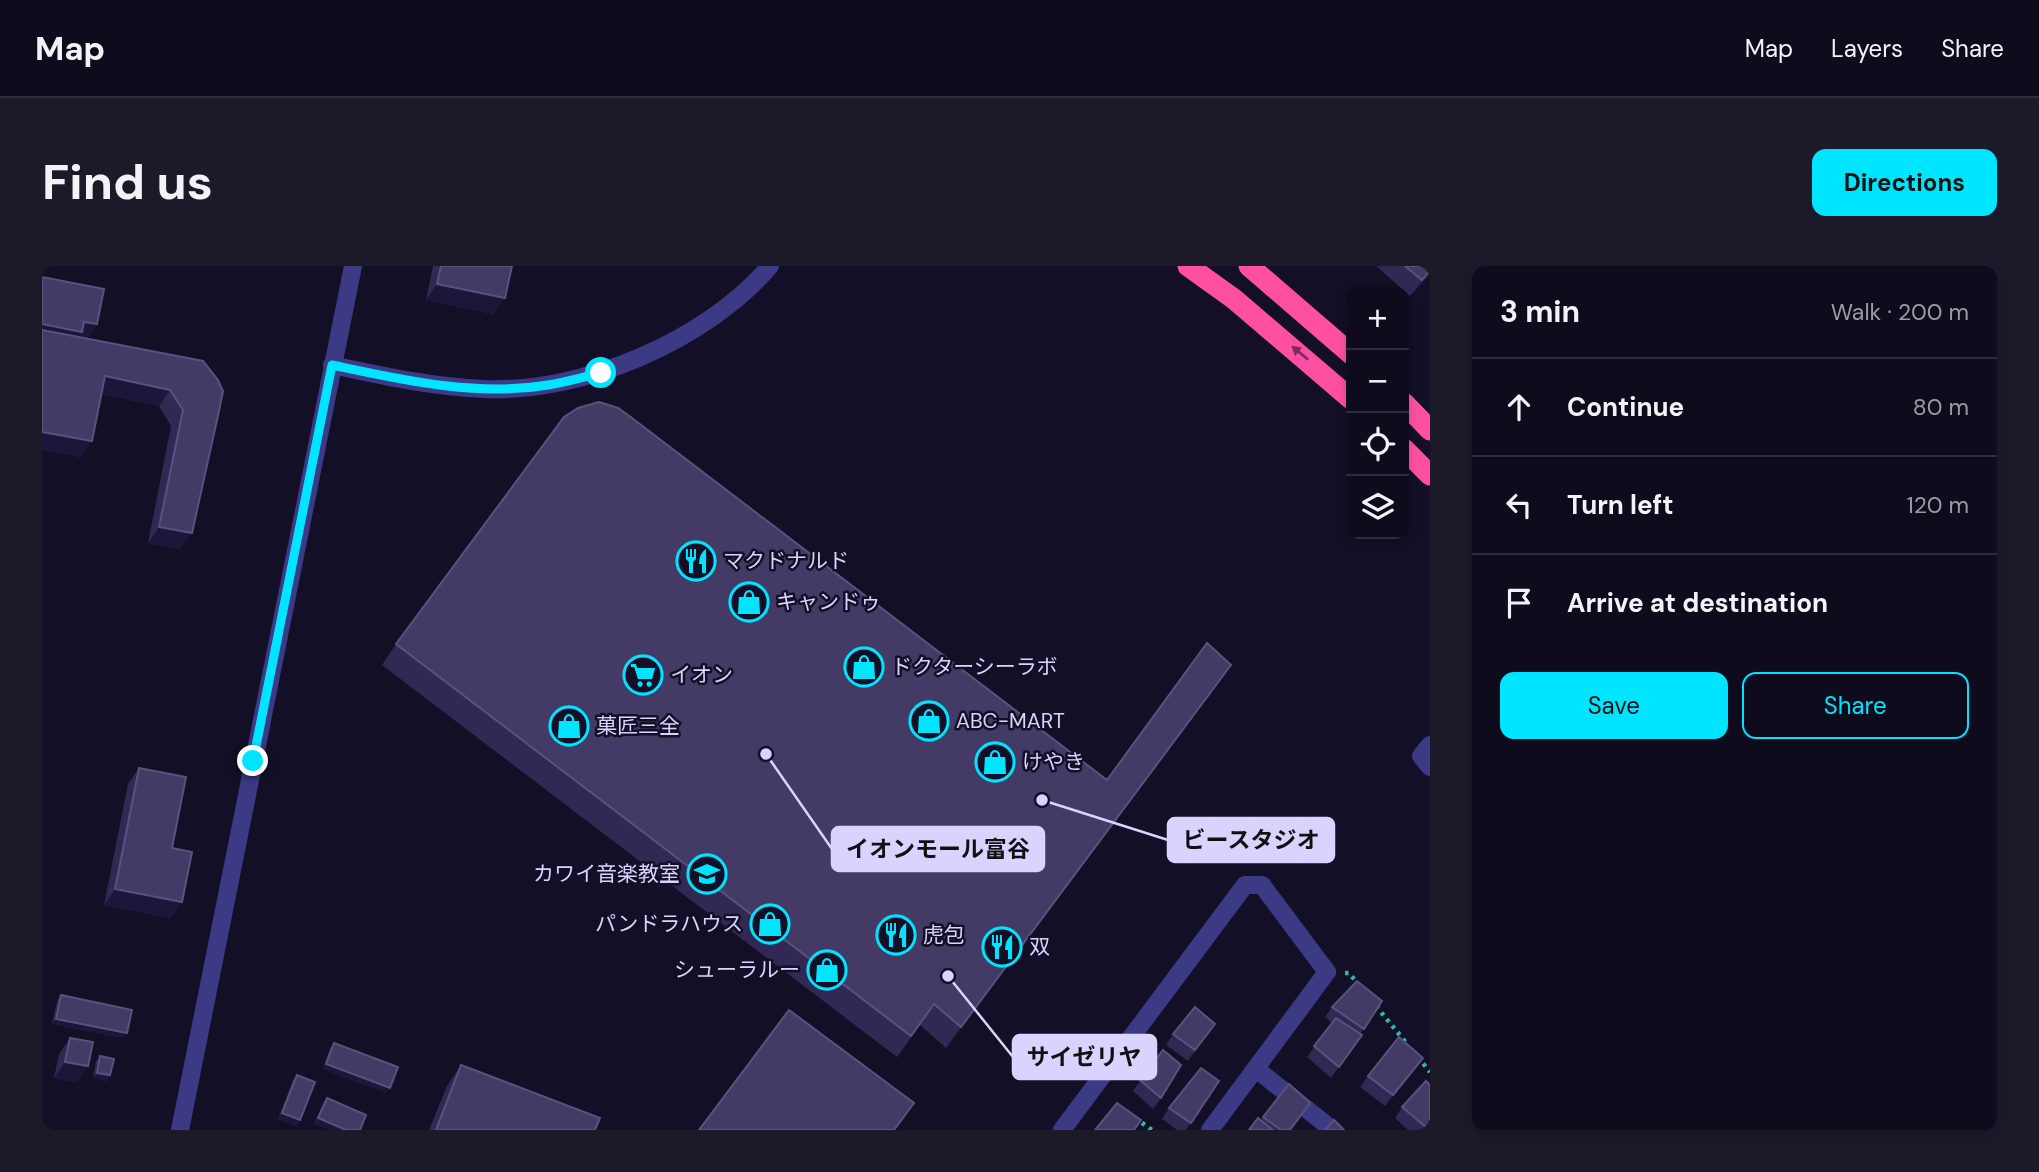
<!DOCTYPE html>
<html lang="en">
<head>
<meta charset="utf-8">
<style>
	:root { --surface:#0e0b1c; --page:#1c1929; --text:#f1f3f6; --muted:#9b9ba3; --line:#2e2b3b; --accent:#00e5ff }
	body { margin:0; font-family:"DM Sans","Noto Sans JP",sans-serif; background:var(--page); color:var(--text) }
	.controls { position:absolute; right:21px; top:21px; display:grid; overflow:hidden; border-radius:14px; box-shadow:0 4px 10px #0003 }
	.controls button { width:63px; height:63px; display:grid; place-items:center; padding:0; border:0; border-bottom:2px solid var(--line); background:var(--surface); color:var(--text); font:35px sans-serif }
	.stop { position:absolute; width:21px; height:21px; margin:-16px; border:5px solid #00e5ff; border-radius:50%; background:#fff }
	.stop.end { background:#00e5ff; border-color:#fff; box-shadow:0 2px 7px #0008 }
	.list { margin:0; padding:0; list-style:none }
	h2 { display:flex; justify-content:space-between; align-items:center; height:91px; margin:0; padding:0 28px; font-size:30px }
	h2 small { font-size:23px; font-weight:400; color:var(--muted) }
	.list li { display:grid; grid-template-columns:46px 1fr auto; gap:21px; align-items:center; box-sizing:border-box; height:98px; padding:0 28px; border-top:2px solid var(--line) }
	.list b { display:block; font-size:26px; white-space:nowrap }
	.list em { font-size:23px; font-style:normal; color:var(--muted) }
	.actions { display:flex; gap:14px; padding:21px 28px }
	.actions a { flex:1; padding:16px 0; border:2px solid var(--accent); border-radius:14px; text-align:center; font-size:24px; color:var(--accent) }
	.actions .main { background:var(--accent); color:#111 }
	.icon { flex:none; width:38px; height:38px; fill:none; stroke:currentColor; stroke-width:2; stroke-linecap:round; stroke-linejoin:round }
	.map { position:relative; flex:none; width:1388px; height:864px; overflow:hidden; border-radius:14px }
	header { display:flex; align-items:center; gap:42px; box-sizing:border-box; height:98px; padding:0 35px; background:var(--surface); border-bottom:2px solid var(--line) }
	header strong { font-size:33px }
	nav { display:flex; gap:38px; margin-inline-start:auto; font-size:24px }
	.intro { display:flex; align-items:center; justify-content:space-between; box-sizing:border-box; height:168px; padding:0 42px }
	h1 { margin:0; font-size:49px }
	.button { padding:18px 32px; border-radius:14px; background:var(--accent); color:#111; font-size:24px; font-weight:700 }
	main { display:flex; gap:42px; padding:0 42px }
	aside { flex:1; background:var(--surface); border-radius:14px; box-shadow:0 4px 10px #0003 }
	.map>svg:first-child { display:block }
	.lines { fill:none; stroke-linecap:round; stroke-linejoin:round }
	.path { stroke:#2fb8b0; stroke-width:4.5; stroke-dasharray:3.5 5; stroke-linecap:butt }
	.minor { stroke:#3d3a85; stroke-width:18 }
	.highway { stroke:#ff4fa3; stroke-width:21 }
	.wall { fill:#312854 }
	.shaded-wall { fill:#1d163a }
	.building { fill:#433a66; stroke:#5a527e; stroke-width:2 }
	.oneway { fill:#7d2c5e }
	.route { stroke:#00e5ff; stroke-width:9 }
	.labels { text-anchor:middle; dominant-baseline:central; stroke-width:5; stroke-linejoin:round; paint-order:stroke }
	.poi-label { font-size:21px; fill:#d9d4ff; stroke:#130f26; text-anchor:start }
	.leader { fill:none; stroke:#d9d4ff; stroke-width:2.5 }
	.callout-dot { fill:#d9d4ff; stroke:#130f26; stroke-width:2.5 }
	.callout { fill:#d9d4ff; stroke:#d9d4ff; stroke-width:2.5 }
	.callout-label { font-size:23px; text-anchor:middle; font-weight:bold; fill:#111 }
</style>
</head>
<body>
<header>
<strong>Map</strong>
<nav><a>Map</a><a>Layers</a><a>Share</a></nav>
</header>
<div class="intro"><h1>Find us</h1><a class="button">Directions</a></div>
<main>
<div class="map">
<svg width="1388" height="864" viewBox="0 0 1388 864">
	<rect width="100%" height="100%" fill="#130f26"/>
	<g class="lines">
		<path class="path" d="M1303,707h4l10,12
			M1334,740l32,39
			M1376,791l12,15
			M1093,852l17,12"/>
		<path class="minor" d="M290,99c51,11 101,22 153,24 98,4 221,-48 285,-123
			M1388,479l-9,11 9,11
			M1214,803l77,61
			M138,864l173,-864
			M1020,864l183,-245h17l65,87 -117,158"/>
		<path class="highway" d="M1146,0l46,33 117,100
			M1207,0l102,88
			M1362,137l26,27
			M1362,183l26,26"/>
	</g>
	<path class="wall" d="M391,0h79l-19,48 -67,-14z
		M1334,0h54l-2,11 -18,19z
		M0,11l55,47 -10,15 116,22 -23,188 -32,-6 23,-117 -12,-20 -58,-12 -20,63 -39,-7z
		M354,378l711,136 124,-115 -285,383 -26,-23 -23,32 -515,-392z
		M97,502l32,150 -67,-13 24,-121z
		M19,729l62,43 -71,-14 5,-23z
		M1340,735l-22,33 2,1 -31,43 -24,-21 25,-34 -7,-6 7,-10z
		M1173,758l-27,37 -22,-16 7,-11z
		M28,772l18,28 -11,16 -23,-4 5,-24z
		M292,777l52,50 -63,-24 7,-21z
		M1121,784l-2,48 -8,11 -20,-18z
		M58,790l10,19 -3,6 -14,-3 3,-17z
		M1381,792l-38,48 -25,-19 8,-11z
		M419,799l134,65h-166l18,-44z
		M255,809l3,45 -4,6 -18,-7 15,-39z
		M1177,815l-33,49h-9l-15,-11 7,-11z
		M1247,818l1,46h-41l12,-10z
		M285,832l39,17 -52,9 9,-20z
		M1360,841l26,23h-20l-13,-12z"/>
	<path class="shaded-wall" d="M1388,5v2l-2,4 -18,19z
		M395,18l68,14 -12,16 -67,-14z
		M42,56l13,2 -11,16 -44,2v-18z
		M63,110l65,14 -11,16 -66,-14z
		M0,166l50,9 -11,16 -39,-7z
		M117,261l33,6 -12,16 -32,-6z
		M1189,399l-14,20 -271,363 15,-21z
		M73,623l67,13 -11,16 -67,-13z
		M14,753l71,14 -4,5 -71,-14z
		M1381,792l-8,11 -30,37 8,-11z
		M23,796l23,4 -11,16 -23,-4z
		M284,798l64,24 -4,5 -63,-24z
		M55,807l13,2 -3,6 -14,-3z
		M240,847l18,7 -4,6 -18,-7z
		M276,852l28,12h-17l-15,-6z"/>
	<path class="building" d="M399,0h71l-7,32 -68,-14z
		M1363,0h25v5l-8,9z
		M0,11l62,12 -7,35 -13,-2 -2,10 -40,-8z
		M0,64l161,31 15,19 5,11 -4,20 -27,122 -33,-6 24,-117 -13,-20 -65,-14 -13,65 -50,-9z
		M557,136l19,6 10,7 479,365 100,-137 24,22 -270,362 -27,-23 -23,32 -515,-392 168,-227 14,-9z
		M97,502l47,9 -14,71 20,4 -10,50 -67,-13z
		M1315,715l25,20 -18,28 -32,-22z
		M19,729l71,15 -5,23 -71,-14z
		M1153,741l20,17 -20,26 -22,-16z
		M747,744l125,93 -20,27h-195z
		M1294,752l26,17 -23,32 -25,-21z
		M1357,771l24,21 -30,37 -25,-19z
		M28,772l23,4 -5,24 -23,-4z
		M292,777l64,24 -8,21 -64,-24z
		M1121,784l18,15 -20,33 -21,-18z
		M58,790l14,3 -4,16 -13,-2z
		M419,799l139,53 -5,12h-159z
		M1159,802l18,13 -28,42 -22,-15z
		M255,809l18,7 -15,38 -18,-7z
		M1384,815l4,4v41l-2,3 -26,-22z
		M1247,818l21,19 -20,27h-9l-18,-13z
		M285,832l39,17 -6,15h-14l-28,-12z
		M1075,837l24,17 -7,10h-39z
		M1216,852l15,12h-24z
		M1292,854l10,10h-19z"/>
	<defs><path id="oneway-solid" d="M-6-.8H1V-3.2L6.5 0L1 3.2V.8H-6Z" transform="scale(1.75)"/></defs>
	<use class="oneway" href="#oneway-solid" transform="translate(1258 87) rotate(-141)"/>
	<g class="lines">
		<path class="route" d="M211,495l79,-396c71,15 144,32 216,20 18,-3 35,-8 53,-12"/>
	</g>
	<defs>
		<g id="restaurant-ring" transform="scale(2.0125)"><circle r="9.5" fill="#130f26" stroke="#00e5ff" stroke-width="1.5"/><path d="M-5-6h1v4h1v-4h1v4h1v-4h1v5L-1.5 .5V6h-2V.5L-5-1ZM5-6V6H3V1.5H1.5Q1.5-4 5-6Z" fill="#00e5ff"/></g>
		<g id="shop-ring" transform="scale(2.0125)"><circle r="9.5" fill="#130f26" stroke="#00e5ff" stroke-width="1.5"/><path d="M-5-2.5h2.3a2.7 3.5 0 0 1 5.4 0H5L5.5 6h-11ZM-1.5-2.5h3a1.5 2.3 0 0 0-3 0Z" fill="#00e5ff"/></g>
		<g id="supermarket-ring" transform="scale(2.0125)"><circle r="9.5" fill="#130f26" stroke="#00e5ff" stroke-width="1.5"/><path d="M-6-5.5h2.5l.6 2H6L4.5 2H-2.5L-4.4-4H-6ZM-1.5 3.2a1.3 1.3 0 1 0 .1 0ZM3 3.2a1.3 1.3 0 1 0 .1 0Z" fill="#00e5ff"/></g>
		<g id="school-ring" transform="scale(2.0125)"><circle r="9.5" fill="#130f26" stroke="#00e5ff" stroke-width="1.5"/><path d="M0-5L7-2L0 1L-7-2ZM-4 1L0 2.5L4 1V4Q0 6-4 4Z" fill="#00e5ff"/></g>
	</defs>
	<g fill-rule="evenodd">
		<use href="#restaurant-ring" x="654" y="295"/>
		<use href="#shop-ring" x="707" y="336"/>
		<use href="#shop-ring" x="822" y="401"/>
		<use href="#supermarket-ring" x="601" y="409"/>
		<use href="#shop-ring" x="887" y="455"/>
		<use href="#shop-ring" x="527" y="460"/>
		<use href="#shop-ring" x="953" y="496"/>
		<use href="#school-ring" x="665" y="608"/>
		<use href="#shop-ring" x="728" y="658"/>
		<use href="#restaurant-ring" x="854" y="669"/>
		<use href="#restaurant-ring" x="960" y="681"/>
		<use href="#shop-ring" x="785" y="704"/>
	</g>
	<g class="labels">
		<g class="poi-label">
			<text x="681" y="295">マクドナルド</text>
			<text x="734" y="336">キャンドゥ</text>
			<text x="849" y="401">ドクターシーラボ</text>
			<text x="628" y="409">イオン</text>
			<text x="914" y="455">ABC-MART</text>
			<text x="554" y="460">菓匠三全</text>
			<text x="980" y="496">けやき</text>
			<text x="638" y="608" text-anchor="end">カワイ音楽教室</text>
			<text x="701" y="658" text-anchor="end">パンドラハウス</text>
			<text x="881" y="669">虎包</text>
			<text x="987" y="681">双</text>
			<text x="758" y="704" text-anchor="end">シューラルー</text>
		</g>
	</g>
	<path class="leader" d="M1000 534L1126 574M724 488L790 583M906 710L971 791"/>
	<g class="callout-dot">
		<circle cx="1000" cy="534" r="7"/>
		<circle cx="724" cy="488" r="7"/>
		<circle cx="906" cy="710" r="7"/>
	</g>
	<g class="callout">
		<rect x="1126" y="552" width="166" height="44" rx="7"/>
		<rect x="790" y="561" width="212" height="44" rx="7"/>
		<rect x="971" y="769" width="143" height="44" rx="7"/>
	</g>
	<g class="callout-label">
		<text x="1209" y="582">ビースタジオ</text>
		<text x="896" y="591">イオンモール富谷</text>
		<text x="1042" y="799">サイゼリヤ</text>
	</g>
</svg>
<div class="controls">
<button>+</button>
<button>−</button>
<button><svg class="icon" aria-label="locate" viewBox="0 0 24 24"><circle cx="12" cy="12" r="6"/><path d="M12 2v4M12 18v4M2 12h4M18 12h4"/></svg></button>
<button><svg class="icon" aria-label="layers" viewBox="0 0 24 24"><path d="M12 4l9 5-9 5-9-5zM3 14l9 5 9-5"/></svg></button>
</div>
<div class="stop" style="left:559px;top:107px"></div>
<div class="stop end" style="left:211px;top:495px"></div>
</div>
<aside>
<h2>3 min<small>Walk · 200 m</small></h2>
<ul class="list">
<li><svg class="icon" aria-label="ahead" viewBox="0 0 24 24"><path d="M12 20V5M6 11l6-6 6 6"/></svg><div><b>Continue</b></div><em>80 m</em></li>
<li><svg class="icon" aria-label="left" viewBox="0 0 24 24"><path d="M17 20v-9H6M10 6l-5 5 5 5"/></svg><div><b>Turn left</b></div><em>120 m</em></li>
<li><svg class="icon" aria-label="arrive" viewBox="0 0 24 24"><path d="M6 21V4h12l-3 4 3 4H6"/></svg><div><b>Arrive at destination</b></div></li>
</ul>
<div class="actions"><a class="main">Save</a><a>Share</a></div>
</aside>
</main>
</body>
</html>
